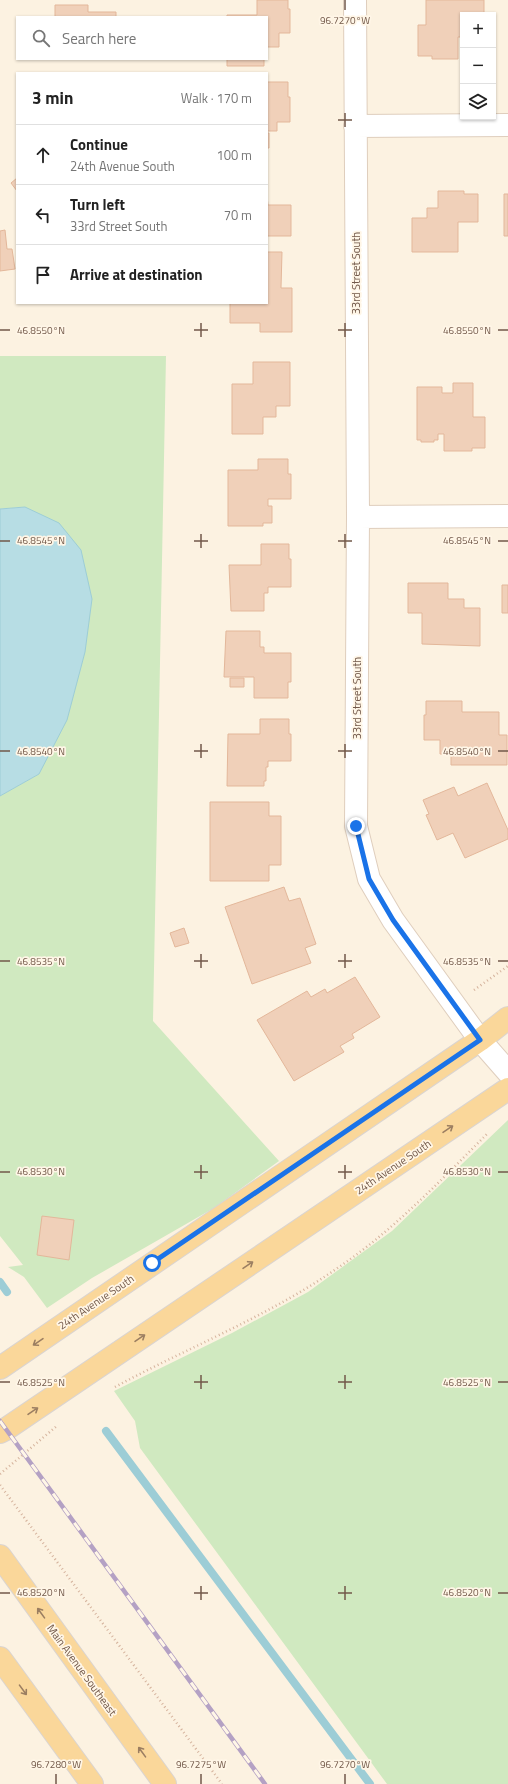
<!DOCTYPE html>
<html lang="en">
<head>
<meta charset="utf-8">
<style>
	:root { --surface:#fff; --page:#f2f2f2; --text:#222; --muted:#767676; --line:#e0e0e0 }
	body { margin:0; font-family:"Titillium Web",sans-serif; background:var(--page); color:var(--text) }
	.controls { position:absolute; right:12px; top:12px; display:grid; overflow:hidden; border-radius:0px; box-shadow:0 1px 3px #0004 }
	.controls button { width:36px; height:36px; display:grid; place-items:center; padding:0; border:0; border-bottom:1px solid var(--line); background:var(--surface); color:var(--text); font:20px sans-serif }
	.stop { position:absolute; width:12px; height:12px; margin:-9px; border:3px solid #1a73e8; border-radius:50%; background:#fff }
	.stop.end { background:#1a73e8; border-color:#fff; box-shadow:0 1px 4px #0008 }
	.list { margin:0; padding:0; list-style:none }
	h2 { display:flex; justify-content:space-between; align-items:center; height:52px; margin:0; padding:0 16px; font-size:17px }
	h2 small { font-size:13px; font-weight:400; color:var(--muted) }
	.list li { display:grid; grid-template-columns:26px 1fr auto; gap:12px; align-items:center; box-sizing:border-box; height:60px; padding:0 16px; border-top:1px solid var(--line) }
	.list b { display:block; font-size:15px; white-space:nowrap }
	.list p { margin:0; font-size:13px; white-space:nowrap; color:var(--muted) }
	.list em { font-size:13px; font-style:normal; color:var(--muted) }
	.icon { flex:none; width:22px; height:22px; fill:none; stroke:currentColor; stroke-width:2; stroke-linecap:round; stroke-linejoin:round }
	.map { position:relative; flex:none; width:508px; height:1784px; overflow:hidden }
	.search { position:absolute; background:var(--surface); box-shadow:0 1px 3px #0004; left:16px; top:16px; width:252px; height:44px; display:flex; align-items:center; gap:10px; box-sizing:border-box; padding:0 14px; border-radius:0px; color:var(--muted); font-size:15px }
	.panel { position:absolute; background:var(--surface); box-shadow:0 1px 3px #0004; left:16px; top:72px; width:252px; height:232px; border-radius:0px }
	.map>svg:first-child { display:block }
	.green { fill:#d0e9c0 }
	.water { fill:#b7dde4; stroke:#9dcdd6 }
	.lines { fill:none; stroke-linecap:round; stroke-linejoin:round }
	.stream { stroke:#9dcdd6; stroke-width:8 }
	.building { fill:#f0d0b9; stroke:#e3b79a }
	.minor-casing { stroke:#dfcebd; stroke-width:24 }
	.major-casing { stroke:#dad4d0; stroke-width:24 }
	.path { stroke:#d5b39d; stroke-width:2.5; stroke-dasharray:1 3; stroke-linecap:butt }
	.minor { stroke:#fff; stroke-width:22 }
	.major { stroke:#fad79a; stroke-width:22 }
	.rail-casing { stroke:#b4a1c4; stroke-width:4.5 }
	.rail { stroke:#fff6e7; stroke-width:3; stroke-dasharray:9; stroke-linecap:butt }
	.oneway { stroke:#9b7e61 }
	.route { stroke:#1a73e8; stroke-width:5 }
	.ticks { fill:none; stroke:#725849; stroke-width:1.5 }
	.labels { text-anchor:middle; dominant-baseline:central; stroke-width:3.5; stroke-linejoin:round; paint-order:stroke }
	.street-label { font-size:11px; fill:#725849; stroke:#fff6e7 }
	.ticks-label { font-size:10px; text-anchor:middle; fill:#725849; stroke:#fff6e7; stroke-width:3.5; stroke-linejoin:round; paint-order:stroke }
</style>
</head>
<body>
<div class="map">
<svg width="508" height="1784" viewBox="0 0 508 1784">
	<rect width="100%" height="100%" fill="#fcf2e1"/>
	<path class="green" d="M0,356h166l-13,665 126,140 -65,47 -122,70 -45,30 -23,-31 -16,-10 15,-2 -23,-29v-440l39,-22 -14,-267 -25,2z
		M508,1120v664h-121l-247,-336 -5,-27 -21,-30 118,-58 76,-41 84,-61z"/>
	<path class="water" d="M25,507l34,16 22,27 11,49 -7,53 -18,68 -28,54 -39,22v-287z"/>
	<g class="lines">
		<path class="stream" d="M0,1282l7,10
			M106,1431l264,353"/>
	</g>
	<path class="building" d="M257,0h31v9h2v24h-11v14h-12v-30h-40v-2h30z
		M426,0h58v15h-21v22h-5v22h-26v-3h-14v-31h8z
		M55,5h33v7h28v5h-61z
		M227,59h37v7h-37z
		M267,82h21v15h2v25h-13v9h-10v2h2v15h-2z
		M17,178v13l-6,-8z
		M438,191h26v3h14v28h-20v30h-46v-34h15v-10h11z
		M504,194h4v42h-4z
		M267,196l1,9h23v31h-24z
		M5,230l2,19h5l3,20 -15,2v-40z
		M267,252h15l-1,36h11v44h-32v-9h-30v-20h37z
		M253,362h37v44h-14v11h-13v17h-31v-50h21z
		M453,383h20v34h12v31h-13v3h-28v-17h-6v6h-4v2h-13v-2h-4v-53h25v6h11z
		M258,459h30v15h3v25h-23v7h4v17h-9v3h-35v-56h30z
		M261,544h28v15h2v28h-23v6h-4v18h-33l-2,-46h32z
		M408,583h40v16h16v9h16v38l-58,-2v-31h-14z
		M502,585h6v28h-6z
		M226,631h34v16h4v6h27v29h-3v16h-34v-21h-30z
		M230,678h14v9h-14z
		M426,701h36v11h37v23h8v30h-56v-11h-11v-14h-16v-25h2z
		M260,719h29v15h2v27h-23v6h-2v14h-2v5h-37l1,-52h32z
		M487,783l21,47v9l-43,19 -12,-25 -16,7 -11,-25 3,-1 -6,-14 31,-13 4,9z
		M210,802h59v14h12v49h-12v16h-59z
		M284,887l5,14 11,-3 16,46 -11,4 6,15 -59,21 -27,-77z
		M184,928l5,15 -14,4 -5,-14z
		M355,977l25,40 -28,17 2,4 -14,8 4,6 -50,29 -37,-61 50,-29 4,6 14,-8 2,4z
		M42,1216l32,4 -5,40 -32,-5z"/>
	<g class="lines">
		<g class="minor-casing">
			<path id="minor" d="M355,0l3,517 -2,309 13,53 24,41 87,120 28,32
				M355,126l153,-1
				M358,517l150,-1"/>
		</g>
		<g class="major-casing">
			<path id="major" d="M0,1368l480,-328 28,-22
				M0,1432l6,-3 502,-340
				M0,1556l165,228
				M0,1658l92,126"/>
		</g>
		<path class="path" d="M474,990l34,-24
			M115,1387c74,-40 154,-71 224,-120 55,-37 102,-87 149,-134
			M0,1474l58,-49
			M0,1485l222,299"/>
		<use href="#minor" class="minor"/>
		<use href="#major" class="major"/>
		<g class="rail-casing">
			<path id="rail" d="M0,1421l265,363"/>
		</g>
		<use href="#rail" class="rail"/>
	</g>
	<defs><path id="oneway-shaft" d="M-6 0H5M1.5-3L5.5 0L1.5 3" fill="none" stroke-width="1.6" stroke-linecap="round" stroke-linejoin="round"/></defs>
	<g class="oneway">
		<use href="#oneway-shaft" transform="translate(448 1129) rotate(-34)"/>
		<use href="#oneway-shaft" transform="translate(248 1265) rotate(-34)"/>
		<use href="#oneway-shaft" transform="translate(140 1338) rotate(-34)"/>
		<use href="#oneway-shaft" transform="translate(38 1342) rotate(146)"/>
		<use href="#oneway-shaft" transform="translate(33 1411) rotate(-34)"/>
		<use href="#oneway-shaft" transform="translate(41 1613) rotate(-126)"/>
		<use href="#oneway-shaft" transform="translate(23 1690) rotate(54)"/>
		<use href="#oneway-shaft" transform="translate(142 1752) rotate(-126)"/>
	</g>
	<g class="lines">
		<path class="route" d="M152,1263l328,-223 -87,-120 -24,-41 -13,-53"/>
	</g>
	<path class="ticks" d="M345,0v10M345,113v14M338,120h14M201,323v14M345,323v14M0,330h10M194,330h14M338,330h14M498,330h10M201,534v14M345,534v14M0,541h10M194,541h14M338,541h14M498,541h10M201,744v14M345,744v14M0,751h10M194,751h14M338,751h14M498,751h10M201,954v14M345,954v14M0,961h10M194,961h14M338,961h14M498,961h10M201,1165v14M345,1165v14M0,1172h10M194,1172h14M338,1172h14M498,1172h10M201,1375v14M345,1375v14M0,1382h10M194,1382h14M338,1382h14M498,1382h10M201,1586v14M345,1586v14M0,1593h10M194,1593h14M338,1593h14M498,1593h10M56,1774v10M201,1774v10M345,1774v10"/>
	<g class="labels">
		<g class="street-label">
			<text transform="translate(356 273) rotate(-90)">33rd Street South</text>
			<text transform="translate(357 698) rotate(-90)">33rd Street South</text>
			<text transform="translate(393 1167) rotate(-34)">24th Avenue South</text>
			<text transform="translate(96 1302) rotate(-34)">24th Avenue South</text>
			<text transform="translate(82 1670) rotate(54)">Main Avenue Southeast</text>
		</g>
	</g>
	<g class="ticks-label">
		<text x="345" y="24">96.7270°W</text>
		<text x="41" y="334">46.8550°N</text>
		<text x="467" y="334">46.8550°N</text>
		<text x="41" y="544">46.8545°N</text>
		<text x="467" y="544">46.8545°N</text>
		<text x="41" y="755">46.8540°N</text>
		<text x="467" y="755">46.8540°N</text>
		<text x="41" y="965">46.8535°N</text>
		<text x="467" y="965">46.8535°N</text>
		<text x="41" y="1175">46.8530°N</text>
		<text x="467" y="1175">46.8530°N</text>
		<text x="41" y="1386">46.8525°N</text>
		<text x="467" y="1386">46.8525°N</text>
		<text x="41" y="1596">46.8520°N</text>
		<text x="467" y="1596">46.8520°N</text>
		<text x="56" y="1768">96.7280°W</text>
		<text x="201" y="1768">96.7275°W</text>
		<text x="345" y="1768">96.7270°W</text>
	</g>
</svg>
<div class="controls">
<button>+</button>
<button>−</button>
<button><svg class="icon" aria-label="layers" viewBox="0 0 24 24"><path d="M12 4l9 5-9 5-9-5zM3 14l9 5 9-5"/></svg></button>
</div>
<div class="stop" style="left:152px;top:1263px"></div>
<div class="stop end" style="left:356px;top:826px"></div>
<div class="search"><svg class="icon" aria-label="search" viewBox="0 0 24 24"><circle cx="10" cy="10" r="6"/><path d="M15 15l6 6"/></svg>Search here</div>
<section class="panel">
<h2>3 min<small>Walk · 170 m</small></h2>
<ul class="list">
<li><svg class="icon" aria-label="ahead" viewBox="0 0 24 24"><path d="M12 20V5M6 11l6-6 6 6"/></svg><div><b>Continue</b><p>24th Avenue South</p></div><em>100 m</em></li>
<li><svg class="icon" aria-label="left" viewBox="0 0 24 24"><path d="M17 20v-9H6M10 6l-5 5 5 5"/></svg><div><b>Turn left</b><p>33rd Street South</p></div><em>70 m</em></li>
<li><svg class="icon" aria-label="arrive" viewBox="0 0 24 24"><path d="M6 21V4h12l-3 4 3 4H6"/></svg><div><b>Arrive at destination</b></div></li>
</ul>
</section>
</div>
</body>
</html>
